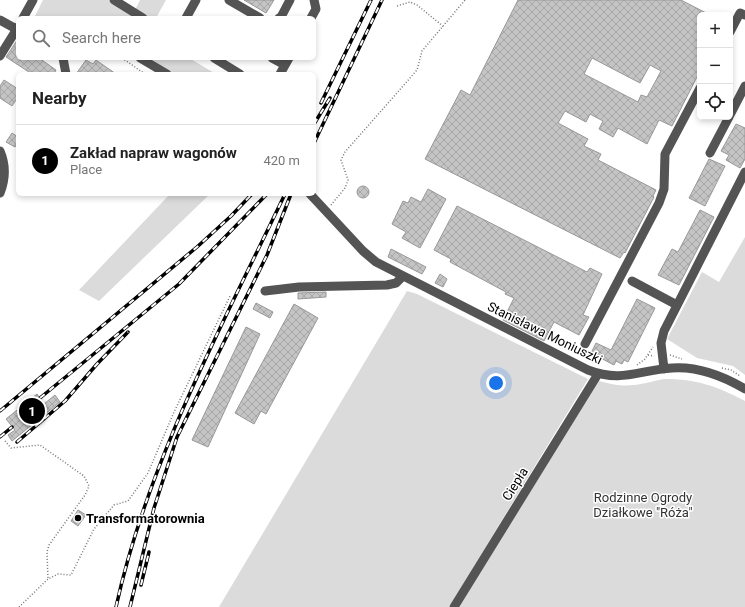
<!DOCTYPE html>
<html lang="en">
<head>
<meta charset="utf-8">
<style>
	:root { --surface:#fff; --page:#f6f6f6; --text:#222; --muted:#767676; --line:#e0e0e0; --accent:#000 }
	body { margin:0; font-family:Roboto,sans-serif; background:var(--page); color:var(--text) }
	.controls { position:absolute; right:12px; top:12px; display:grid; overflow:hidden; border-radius:6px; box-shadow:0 2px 6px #0003 }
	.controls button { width:36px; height:36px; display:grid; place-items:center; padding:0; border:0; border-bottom:1px solid var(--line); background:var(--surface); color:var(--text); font:20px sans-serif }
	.you { position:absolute; left:496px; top:383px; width:14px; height:14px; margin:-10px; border:3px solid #fff; border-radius:50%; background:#1a73e8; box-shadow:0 0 0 6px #1a73e833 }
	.badge { display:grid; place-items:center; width:26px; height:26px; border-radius:50%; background:var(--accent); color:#fff; font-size:13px; font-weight:700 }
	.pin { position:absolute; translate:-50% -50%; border:2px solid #fff; box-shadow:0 1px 4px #0006 }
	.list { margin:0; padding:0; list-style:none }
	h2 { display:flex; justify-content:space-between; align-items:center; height:52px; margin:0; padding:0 16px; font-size:17px }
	h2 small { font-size:13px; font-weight:400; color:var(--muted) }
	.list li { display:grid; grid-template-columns:26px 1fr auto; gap:12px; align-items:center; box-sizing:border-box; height:72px; padding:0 16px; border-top:1px solid var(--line) }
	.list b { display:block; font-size:15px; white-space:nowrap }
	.list p { margin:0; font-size:13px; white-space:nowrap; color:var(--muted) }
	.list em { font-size:13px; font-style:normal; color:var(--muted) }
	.icon { flex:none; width:22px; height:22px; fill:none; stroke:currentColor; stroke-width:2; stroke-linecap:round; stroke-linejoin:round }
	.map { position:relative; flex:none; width:745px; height:607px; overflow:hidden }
	.search { position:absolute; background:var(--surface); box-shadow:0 2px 6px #0003; left:16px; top:16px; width:300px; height:44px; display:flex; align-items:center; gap:10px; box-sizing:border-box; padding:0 14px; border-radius:6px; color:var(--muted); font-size:15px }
	.panel { position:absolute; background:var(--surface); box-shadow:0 2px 6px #0003; left:16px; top:72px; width:300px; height:124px; border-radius:6px }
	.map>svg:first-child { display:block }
	.green { fill:#dbdbdb }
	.building { fill:url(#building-cross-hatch); stroke:#989898; fill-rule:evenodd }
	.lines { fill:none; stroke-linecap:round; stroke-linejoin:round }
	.path { stroke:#767676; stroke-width:1.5; stroke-dasharray:1 2; stroke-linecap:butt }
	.minor { stroke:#545454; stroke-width:9 }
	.rail-casing { stroke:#000; stroke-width:3.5 }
	.rail { stroke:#fff; stroke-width:2; stroke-dasharray:6; stroke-linecap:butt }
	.poi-dot { fill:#000; stroke:#fff; stroke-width:1.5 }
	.labels { text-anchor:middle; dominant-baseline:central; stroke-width:3; stroke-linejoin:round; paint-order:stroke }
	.street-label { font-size:13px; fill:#000; stroke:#fff }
	.park-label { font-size:13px; fill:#323232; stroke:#fff }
	.poi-label { font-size:13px; font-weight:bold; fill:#000; stroke:#fff; text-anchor:start }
</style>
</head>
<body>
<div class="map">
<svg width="745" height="607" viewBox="0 0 745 607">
	<defs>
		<pattern id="building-cross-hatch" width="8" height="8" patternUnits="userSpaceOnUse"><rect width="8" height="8" fill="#c4c4c4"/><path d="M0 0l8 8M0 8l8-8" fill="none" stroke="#a7a7a7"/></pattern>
	</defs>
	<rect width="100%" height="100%" fill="#fff"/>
	<path class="green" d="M43,0h65l28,18h-102z
		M140,0h26l-10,18h-6l-15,-8z
		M150,58h39l27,16h-43z
		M170,194h40l-111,107 -20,-11z
		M745,237v138l-12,-9 -36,-8 -30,-19 35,-67 17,10z
		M407,291l10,3 171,85 -139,228h-230z
		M664,379c32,0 53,7 81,22v206h-286l140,-226c28,8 37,4 65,-2z"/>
	<path class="building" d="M244,0h30l-8,13z
		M518,0h163l29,15h-10v56l-28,55 -13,-6 -12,24 -29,-16 -5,9 -14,-8 4,-8 -13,-7 -4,8 -21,-11 -7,12 30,16 -4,7 17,8 -3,6 58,30 -3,6 1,1 -29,56 -1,-1 -4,6 -195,-99 36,-69 9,5zM592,58l48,25 10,-18 11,6 -14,26 -6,-2 -3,7 -54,-28z
		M18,39v19h21l17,12 -2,4h-22l-26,-17z
		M86,60l7,4 3,-4 20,14h-40z
		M4,80l14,9v8l-6,9 -12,-8v-12z
		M736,124l9,4v31l-5,9 -14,-8 3,-5 -8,-4z
		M12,133l6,4v5l-3,5 -9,-5z
		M709,159l16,7 -20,40 -16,-8z
		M357 192a6 6 0 1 1 12 0a6 6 0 1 1-12 0Z
		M428,189l18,10 -26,49 -18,-10 4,-6 -14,-8 11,-23 5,2 3,-6 10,5z
		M457,206l130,66 3,-4 12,6 -19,41 6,2 -10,18 -25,-13 -10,19 -41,-21 11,-22 -9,-4 1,-2 -56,-30 1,-3 -17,-9z
		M700,210l14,7 -35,68 -21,-10 14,-26 6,3z
		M391,249l35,18 -4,7 -34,-17z
		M440,274l7,5 -4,8 -8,-4z
		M326,292v5l-28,2v-6z
		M637,299l18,9 -27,54 -4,-2 -2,4 -6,-3 -2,4 -23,-12 5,-10 15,7z
		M256,303l17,9 -3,6 -17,-9z
		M294,304l24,14 -52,96 -5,-3 -7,13 -19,-11z
		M246,327l14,7 -52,113 -16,-7z
		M37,394l7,10 11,-9 5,7 -48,39 -4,-6 7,-5 -9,-11z
		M78,510l8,5 -8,11 -7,-5z"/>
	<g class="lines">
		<path class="path" d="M397,6l13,-4 7,3 27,22
			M122,58l23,16
			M331,205l14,-17 3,-8 -7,-20 4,-8 72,-82 5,-19 43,-51
			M648,355l6,1
			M670,355l12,4
			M637,365l8,-6 8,-12
			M722,368l9,2 9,6
			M5,441l6,7 29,-3 44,31 5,10 -4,9 -36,50 -2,7 1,27
			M19,607l29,-28 10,-5 13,1 23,-46 20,-24 14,-4 20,-28 26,-61 56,-116"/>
		<path class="minor" d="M114,0l29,18
			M229,0l31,18
			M23,18l10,-18
			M186,18l10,-18
			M279,18l2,-1 9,-17
			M311,18l5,-9 -2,-9
			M0,20l18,10
			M730,32l10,-19 5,2
			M0,56l18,-29
			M63,58l3,16
			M140,58l27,16
			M214,58l26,16
			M272,58l13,7
			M280,74l9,-16
			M730,115l15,-29
			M0,151c6,14 6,27 0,42
			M710,153l19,-36
			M310,194l53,57 13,11 212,108c34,13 51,0 84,-2 27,-2 51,8 73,21
			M632,281l45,24
			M265,291l34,-4 88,-2 9,-2 7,-7
			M585,344l74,-141 5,-14 1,-35 35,-66
			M664,369l-3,-26 3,-12 81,-159
			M454,607l144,-233"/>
		<g class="rail-casing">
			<path id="rail" d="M321,103l50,-103
				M314,124l16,-26
				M314,143l68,-143
				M40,398l139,-114 88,-90
				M0,411l197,-164 34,-31 21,-22
				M0,437l12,-10
				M17,442l48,-41 32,-37 31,-32
				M141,585l8,-33
				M116,607c32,-146 105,-279 169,-413
				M130,607l24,-99 23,-71 90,-182 24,-61"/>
		</g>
		<use href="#rail" class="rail"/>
	</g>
	<circle class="poi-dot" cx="78" cy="518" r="4"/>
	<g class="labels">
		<g class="street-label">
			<text transform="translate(545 333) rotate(26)">Stanisława Moniuszki</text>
			<text transform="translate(515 484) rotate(-58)">Ciepła</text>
		</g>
		<g class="park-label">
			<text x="643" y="497">Rodzinne Ogrody<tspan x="643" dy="15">Działkowe "Róża"</tspan></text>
		</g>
		<g class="poi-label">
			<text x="86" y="518">Transformatorownia</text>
		</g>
	</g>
</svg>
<div class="controls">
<button>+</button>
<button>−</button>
<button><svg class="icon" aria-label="locate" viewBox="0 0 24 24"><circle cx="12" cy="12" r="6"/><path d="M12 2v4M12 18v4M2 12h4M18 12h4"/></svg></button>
</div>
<div class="you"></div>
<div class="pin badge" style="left:32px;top:411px">1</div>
<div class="search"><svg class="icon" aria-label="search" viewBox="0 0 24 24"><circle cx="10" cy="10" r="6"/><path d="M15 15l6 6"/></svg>Search here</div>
<section class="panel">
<h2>Nearby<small></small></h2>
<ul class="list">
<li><span class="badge">1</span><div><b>Zakład napraw wagonów</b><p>Place</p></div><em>420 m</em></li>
</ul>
</section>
</div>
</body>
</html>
